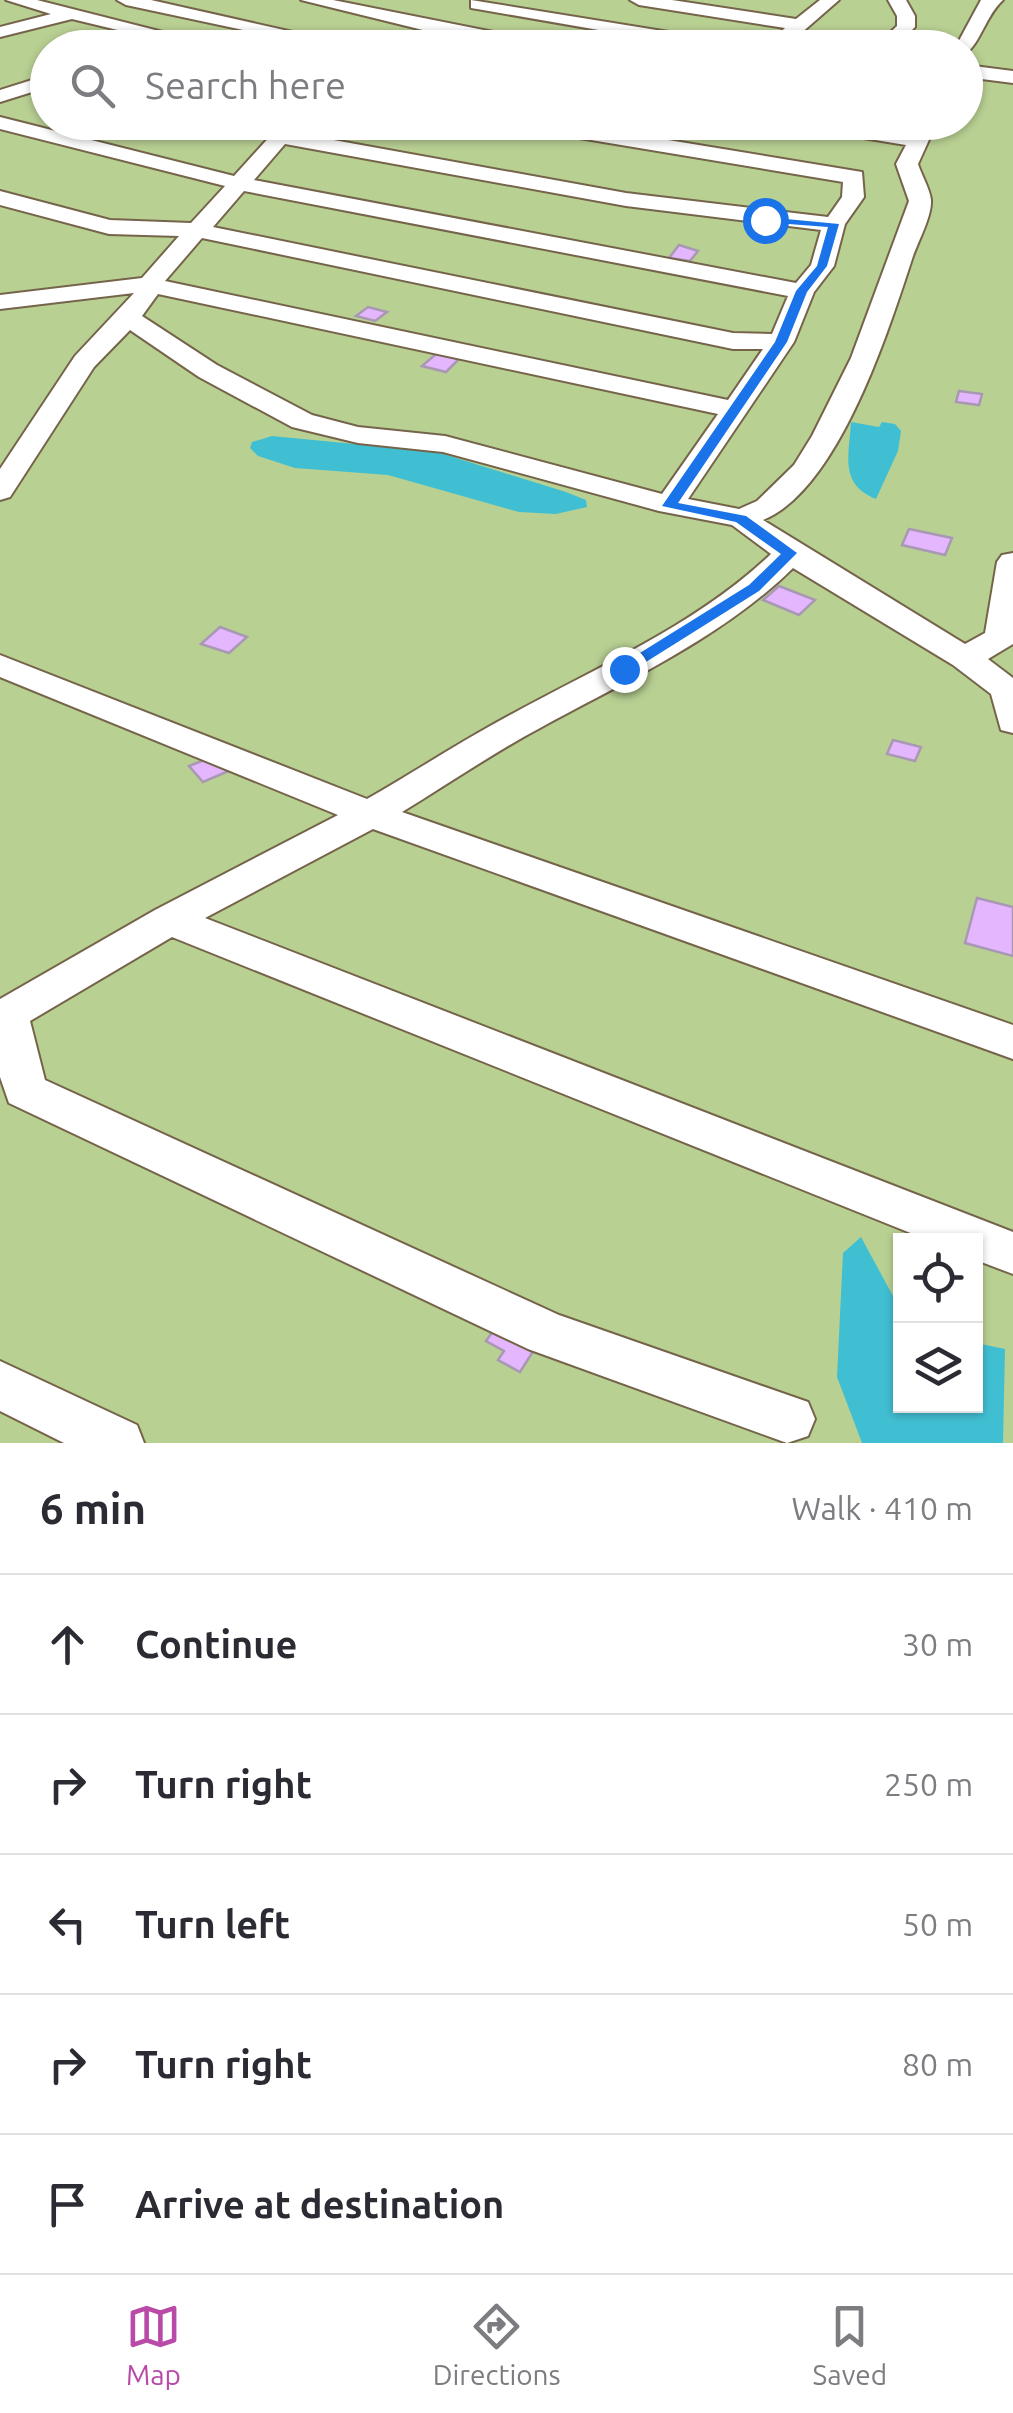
<!DOCTYPE html>
<html lang="en">
<head>
<meta charset="utf-8">
<style>
	:root { --surface:#fff; --page:#f7f7f7; --text:#2b2b33; --muted:#7c7c81; --line:#e1e1e2; --accent:#b94aa8 }
	body { margin:0; font-family:Ubuntu,sans-serif; background:var(--page); color:var(--text) }
	.controls { position:absolute; right:30px; bottom:30px; display:grid; overflow:hidden; border-radius:0px; box-shadow:0 2px 8px #0004 }
	.controls button { width:90px; height:90px; display:grid; place-items:center; padding:0; border:0; border-bottom:2px solid var(--line); background:var(--surface); color:var(--text); font:50px sans-serif }
	.stop { position:absolute; width:30px; height:30px; margin:-22px; border:8px solid #1a73e8; border-radius:50%; background:#fff }
	.stop.end { background:#1a73e8; border-color:#fff; box-shadow:0 2px 10px #0008 }
	.list { margin:0; padding:0; list-style:none }
	h2 { display:flex; justify-content:space-between; align-items:center; height:130px; margin:0; padding:0 40px; font-size:42px }
	h2 small { font-size:32px; font-weight:400; color:var(--muted) }
	.list li { display:grid; grid-template-columns:65px 1fr auto; gap:30px; align-items:center; box-sizing:border-box; height:140px; padding:0 40px; border-top:2px solid var(--line) }
	.list b { display:block; font-size:38px; white-space:nowrap }
	.list em { font-size:32px; font-style:normal; color:var(--muted) }
	.icon { flex:none; width:55px; height:55px; fill:none; stroke:currentColor; stroke-width:2; stroke-linecap:round; stroke-linejoin:round }
	.map { position:relative; flex:none; width:1013px; height:1443px; overflow:hidden }
	.search { position:absolute; background:var(--surface); box-shadow:0 2px 8px #0004; left:30px; right:30px; top:30px; height:110px; display:flex; align-items:center; gap:25px; box-sizing:border-box; padding:0 35px; border-radius:55px; color:var(--muted); font-size:38px }
	.sheet { height:830px; background:var(--surface) }
	nav { display:flex; justify-content:space-around; align-items:center; box-sizing:border-box; height:140px; border-top:2px solid var(--line); background:var(--surface); font-size:28px; color:var(--muted) }
	nav a { display:grid; justify-items:center; gap:5px }
	nav .on { color:var(--accent) }
	.map>svg:first-child { display:block }
	.green { fill:#b9d093; fill-rule:evenodd }
	.water { fill:#41bfd2 }
	.building { fill:#e4b6fe; stroke:#a998b3; stroke-width:2.5 }
	.lines { fill:none; stroke-linecap:round; stroke-linejoin:round }
	.minor-casing { stroke:#75644a; stroke-width:4 }
	.minor { fill:#fff; fill-rule:evenodd }
	.route { fill:#1a73e8 }
</style>
</head>
<body>
<div class="map">
<svg width="1013" height="1443" viewBox="0 0 1013 1443">
	<rect width="100%" height="100%" fill="#f0dcc0"/>
	<path class="green" d="M0,0h1013v1443h-1013zM48,48h918v74h-918zM900,1240h76v166h-76z"/>
	<path class="water" d="M851,422l28,5 3,-5 13,2 6,7 -3,20 -22,48c-37,-15 -27,-43 -25,-77z
		M272,436l165,16 129,40 20,8 1,7 -31,7 -37,-2 -131,-37 -93,-7 -37,-12 -8,-8 2,-6z
		M861,1237l39,72v97h76v-63l29,6 -2,94h-141l-25,-66 6,-124z"/>
	<path class="building" d="M679,245l19,6 -8,10 -21,-3z
		M368,307l19,5 -12,9 -19,-5z
		M436,354l23,5 -13,13 -24,-6z
		M959,391l23,3 -3,11 -23,-3z
		M909,529l43,9 -7,17 -43,-10z
		M779,586l36,14 -16,15 -36,-15z
		M220,627l27,10 -18,16 -28,-9z
		M893,740l28,7 -6,14 -28,-7z
		M217,755l14,15 -28,12 -14,-16z
		M977,898l36,9v49l-48,-13z
		M500,1321l39,21 -19,30 -22,-12 6,-9 -18,-10z"/>
	<g class="lines">
		<g class="minor-casing">
			<path id="minor" d="M6,0h31l189,48h-34l-120,-29 -72,18v-10l51,-13z
				M117,0h34l213,48h-37l-201,-43z
				M301,0h32l216,43 9,5h-43l-76,-14z
				M471,0l266,43 9,5h-44l-225,-39 -6,-1z
				M630,0h42l124,19 24,-19h19l-55,48h-21l22,-20 -146,-23z
				M888,0h18l9,16v11l-21,21h-20l23,-22v-10z
				M981,0h22c-17,15 -23,44 -37,53v-5h-11z
				M966,65l47,6v12l-47,-6z
				M48,75v12l-48,15v-12z
				M0,117l234,59 49,-54h21l-9,11 331,60 202,24 14,-20 1,-15 -324,-54 -10,-6h50l303,50 2,25 -19,27 -11,42 -20,26 -20,50 -106,157 51,10 18,-8 37,-36 18,-29 39,-78 58,-157 -13,-37 10,-19 -104,-17 -10,-6h50l69,12 6,-12h20l-19,42c3,10 12,25 13,36 1,17 -14,43 -19,59 -24,73 -74,231 -149,261l202,124 20,-11 12,-71 5,-7 11,-2v91l-25,15 25,19v55l-12,-3 -10,-36 -38,-29 -160,-97c-70,69 -167,113 -253,160 -47,25 -92,56 -138,84l611,213v34l-640,-230 -168,89 808,314v42l-37,-14v-20h-48l-756,-303 -142,84 15,59 514,235 249,87 7,17 -7,17 -21,7 -259,-94 -519,-246 -9,-26v-78l155,-89 183,-95 -338,-138v-22l367,144c49,-28 96,-59 145,-85 88,-48 187,-91 259,-160l-39,-29 -73,-14 -216,-59 -85,-9 -66,-16 -93,-50 -69,-47 -36,37 -84,130 -10,3v-31l75,-113 59,-63 -134,16v-14l142,-17 37,-42 -70,-2 -109,-29v-14l110,29 81,3 34,-37 -225,-57zM285,144l341,62 195,24 -10,35 -15,18 -542,-103zM244,191l544,105 -16,38 -39,-1 -520,-106zM202,238l531,111h30l-35,51 -563,-119zM158,294l560,120 -56,80 -217,-58 -87,-9 -46,-12 -95,-50 -75,-49z
				M0,1361l137,64 7,18h-80l-64,-32z"/>
		</g>
		<use href="#minor" class="minor"/>
	</g>
	<path class="route" d="M765,217l74,7 -12,42 -20,26 -20,50 -109,161 68,13 51,37 -38,38 -129,81h-11v-6l130,-81 32,-31 -45,-32 -74,-16 113,-164 21,-51 21,-25 11,-39 -66,-5z"/>
</svg>
<div class="controls">
<button><svg class="icon" aria-label="locate" viewBox="0 0 24 24"><circle cx="12" cy="12" r="6"/><path d="M12 2v4M12 18v4M2 12h4M18 12h4"/></svg></button>
<button><svg class="icon" aria-label="layers" viewBox="0 0 24 24"><path d="M12 4l9 5-9 5-9-5zM3 14l9 5 9-5"/></svg></button>
</div>
<div class="stop" style="left:765px;top:220px"></div>
<div class="stop end" style="left:624px;top:669px"></div>
<div class="search"><svg class="icon" aria-label="search" viewBox="0 0 24 24"><circle cx="10" cy="10" r="6"/><path d="M15 15l6 6"/></svg>Search here</div>
</div>
<section class="sheet">
<h2>6 min<small>Walk · 410 m</small></h2>
<ul class="list">
<li><svg class="icon" aria-label="ahead" viewBox="0 0 24 24"><path d="M12 20V5M6 11l6-6 6 6"/></svg><div><b>Continue</b></div><em>30 m</em></li>
<li><svg class="icon" aria-label="right" viewBox="0 0 24 24"><path d="M7 20v-9h11M14 6l5 5-5 5"/></svg><div><b>Turn right</b></div><em>250 m</em></li>
<li><svg class="icon" aria-label="left" viewBox="0 0 24 24"><path d="M17 20v-9H6M10 6l-5 5 5 5"/></svg><div><b>Turn left</b></div><em>50 m</em></li>
<li><svg class="icon" aria-label="right" viewBox="0 0 24 24"><path d="M7 20v-9h11M14 6l5 5-5 5"/></svg><div><b>Turn right</b></div><em>80 m</em></li>
<li><svg class="icon" aria-label="arrive" viewBox="0 0 24 24"><path d="M6 21V4h12l-3 4 3 4H6"/></svg><div><b>Arrive at destination</b></div></li>
</ul>
</section>
<nav>
<a class="on"><svg class="icon" aria-label="map" viewBox="0 0 24 24"><path d="M3 6l6-2 6 2 6-2v14l-6 2-6-2-6 2zM9 4v14M15 6v14"/></svg>Map</a>
<a><svg class="icon" aria-label="directions" viewBox="0 0 24 24"><path d="M12 3l9 9-9 9-9-9zM9 14v-3h6M13 9l2 2-2 2"/></svg>Directions</a>
<a><svg class="icon" aria-label="saved" viewBox="0 0 24 24"><path d="M7 4h10v16l-5-4-5 4z"/></svg>Saved</a>
</nav>
</body>
</html>
